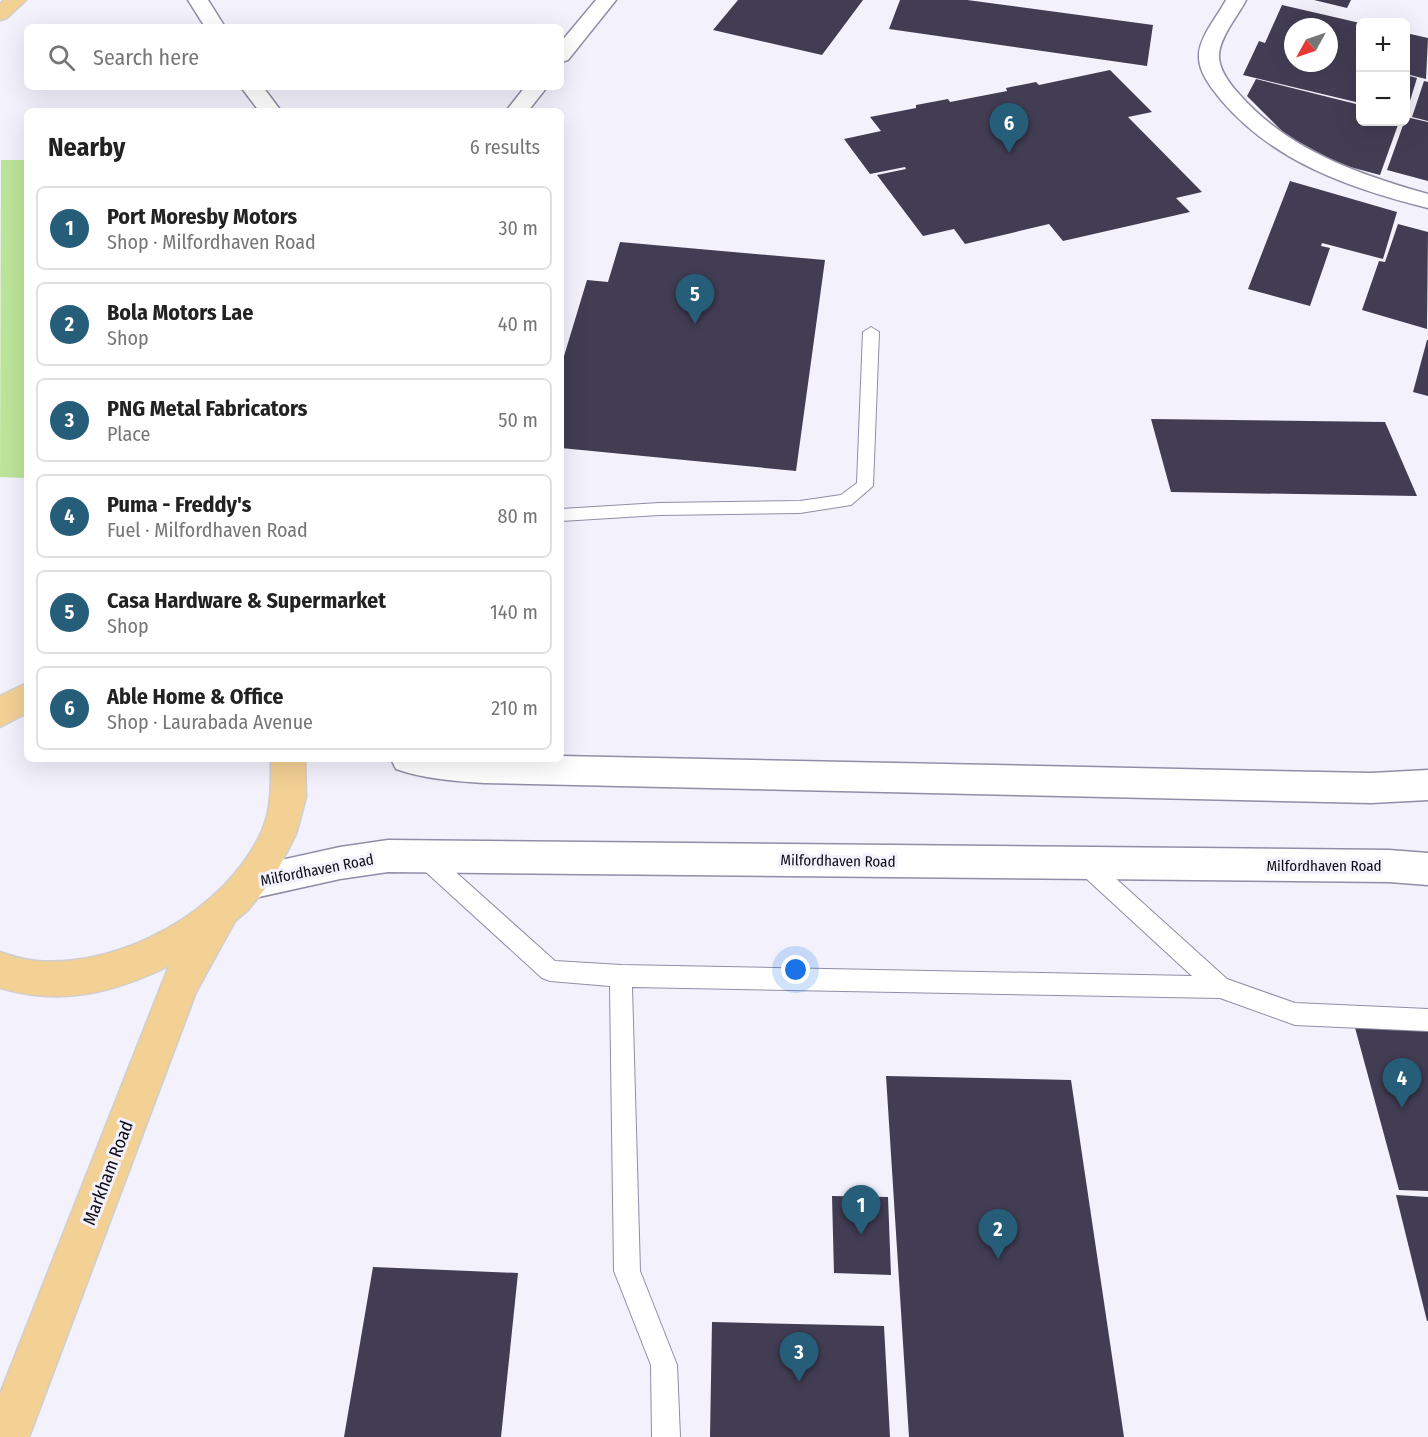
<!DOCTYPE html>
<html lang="en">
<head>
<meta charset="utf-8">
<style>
	:root { --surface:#fff; --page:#f6f6f6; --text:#222; --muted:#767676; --line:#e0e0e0; --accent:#265d78 }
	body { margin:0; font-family:"Fira Sans Condensed",sans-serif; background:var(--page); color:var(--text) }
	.controls { position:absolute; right:18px; top:18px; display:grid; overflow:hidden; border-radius:9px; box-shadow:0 6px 24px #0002 }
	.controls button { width:54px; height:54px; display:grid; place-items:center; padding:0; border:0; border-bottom:2px solid var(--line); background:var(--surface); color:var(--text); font:30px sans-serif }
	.compass { position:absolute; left:1284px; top:18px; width:54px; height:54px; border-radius:50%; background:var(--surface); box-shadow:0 6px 24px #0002; rotate:230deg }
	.you { position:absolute; left:796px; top:970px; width:21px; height:21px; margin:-15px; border:4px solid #fff; border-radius:50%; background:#1a73e8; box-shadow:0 0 0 9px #1a73e833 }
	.badge { display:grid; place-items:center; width:39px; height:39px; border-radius:50%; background:var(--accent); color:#fff; font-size:20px; font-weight:700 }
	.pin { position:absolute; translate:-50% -50px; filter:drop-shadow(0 2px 3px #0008) }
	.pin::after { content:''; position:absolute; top:32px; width:21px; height:18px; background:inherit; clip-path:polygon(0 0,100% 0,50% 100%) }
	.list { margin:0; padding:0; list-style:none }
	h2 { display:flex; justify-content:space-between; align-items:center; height:78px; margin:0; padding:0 24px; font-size:26px }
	h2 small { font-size:20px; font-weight:400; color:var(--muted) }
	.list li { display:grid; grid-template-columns:39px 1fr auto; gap:18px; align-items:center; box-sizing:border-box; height:84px; margin:0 12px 12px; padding:0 12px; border:2px solid var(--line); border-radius:9px }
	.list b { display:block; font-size:22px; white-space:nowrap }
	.list p { margin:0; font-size:20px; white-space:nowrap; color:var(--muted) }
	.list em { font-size:20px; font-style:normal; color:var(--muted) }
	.icon { flex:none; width:33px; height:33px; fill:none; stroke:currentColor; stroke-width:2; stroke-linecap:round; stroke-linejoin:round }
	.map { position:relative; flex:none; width:1428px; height:1437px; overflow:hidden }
	.search { position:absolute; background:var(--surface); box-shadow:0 6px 24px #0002; left:24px; top:24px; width:540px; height:66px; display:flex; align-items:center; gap:15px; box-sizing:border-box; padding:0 21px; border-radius:9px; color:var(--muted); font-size:22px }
	.panel { position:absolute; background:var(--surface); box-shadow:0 6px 24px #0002; left:24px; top:108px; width:540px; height:654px; border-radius:9px }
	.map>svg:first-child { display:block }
	.green { fill:#bde59a }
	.building { fill:#423d53; fill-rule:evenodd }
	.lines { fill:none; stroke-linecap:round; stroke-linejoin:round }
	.lane-casing { stroke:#928da6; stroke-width:2 }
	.street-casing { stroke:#928da6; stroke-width:3 }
	.secondary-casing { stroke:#928da6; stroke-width:3 }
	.primary-casing { stroke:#cfced0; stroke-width:3 }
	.lane { fill:#fff; fill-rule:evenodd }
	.street { fill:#fff; fill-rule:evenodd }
	.secondary { fill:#fff; fill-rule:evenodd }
	.primary { fill:#f3d094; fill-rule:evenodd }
	.labels { text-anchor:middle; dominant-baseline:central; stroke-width:6; stroke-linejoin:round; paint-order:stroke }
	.street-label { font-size:15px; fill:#0e0c15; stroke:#f3f1fc }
	.near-street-label { font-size:18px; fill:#0e0c15; stroke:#f3f1fc }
</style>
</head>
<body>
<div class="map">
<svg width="1428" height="1437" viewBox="0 0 1428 1437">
	<rect width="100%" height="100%" fill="#f3f1fc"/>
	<path class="green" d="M1,160h26v318l-27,-1z"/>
	<path class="building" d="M738,0h125l-41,55 -109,-25z
		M900,0h67l186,25 -6,41 -258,-37z
		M1314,0h37l-4,8z
		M1282,5l78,18v80l-117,-28 16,-34 6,2zM1293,27h36v36h-36z
		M1406,33l22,5 -2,41 -20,-5z
		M1110,70l42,42 -24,5 74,75 -26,6 14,14 -127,29 -14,-17 -84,20 -11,-15 -31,7 -46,-61 29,-6 -1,-2 -35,7 -26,-35 37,-8 -11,-14 46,-9v-3l32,-6 2,3 57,-11 -1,-3 30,-6 3,3z
		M1406,75l11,3 -11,36z
		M1256,79l104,26v17h39l-19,53 -41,-11 -53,-29 -39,-39z
		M1424,81l4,1v39l-16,-4z
		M1406,117l22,5v59l-41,-11z
		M1290,181l107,31 -14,47 -61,-16 -1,3 9,2 -20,58 -62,-17z
		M1398,224l30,8 -1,97 -65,-19 17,-49 6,1z
		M620,242l205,18 -29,211 -235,-23v-82l26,-86 21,2z
		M1427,340h1v56l-15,-4z
		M1151,419l234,3 32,74 -246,-4z
		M1354,1024l74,3v164l-29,-1z
		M886,1076l185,4 53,357h-215z
		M1396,1195l32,2v124h-1z
		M832,1196l56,1 3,78 -57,-2z
		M373,1267l145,6 -17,164h-157z
		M712,1322l172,4 6,111h-180z"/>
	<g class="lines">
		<g class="lane-casing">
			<path id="lane" d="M871,327l8,5 -6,154 -22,19 -51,8 -141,2 -98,6v-12l98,-6 141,-2 41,-6 16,-12 6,-151z
				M423,847l7,2 125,112 66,4 571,11 -114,-105 -4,-7 4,-7 7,-2 7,2 135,122 68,24 133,6v22l-133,-6 -75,-27 -588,-11 8,284 37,94 3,72h-28l-1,-72 -37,-94 -4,-285 -60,-5 -8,-3 -126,-115 -3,-7 3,-7z"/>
		</g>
		<g class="street-casing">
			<path id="street" d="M188,0h20l17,27h-20z
				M596,0h20l-48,60 -7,2v-20z
				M1226,0h20c-8,16 -25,35 -27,54 -1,15 11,30 20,40 49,56 119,80 189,100v14c-77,-19 -154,-46 -206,-107 -10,-12 -23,-28 -23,-44 -1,-19 19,-41 27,-57z
				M241,87h22l18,24h-22z
				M525,87h22l-19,24h-22z"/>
		</g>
		<g class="secondary-casing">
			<path id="secondary" d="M561,756l810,17 57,-3v30l-57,3 -887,-20c-30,-2 -59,-4 -88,-14l-5,-10h170z
				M388,840l1001,10 39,3v32l-39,-3 -1001,-10 -48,7 -90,20 -13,-4 -5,-12 5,-12 13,-4 90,-20z"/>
		</g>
		<g class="primary-casing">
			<path id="primary" d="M4,0h22l-19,18 -7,2v-16z
				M27,683v30l-27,14v-31z
				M271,759h34l1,38 -10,37 -23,45 -25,31 -13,11 -39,71 -167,445h-29v-43l169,-428c-57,27 -106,40 -169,22v-36c12,4 23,8 36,9 85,7 190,-50 226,-130 10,-23 9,-47 9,-72z"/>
		</g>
		<use href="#lane" class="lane"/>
		<use href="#street" class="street"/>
		<use href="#secondary" class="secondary"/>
		<use href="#primary" class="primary"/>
	</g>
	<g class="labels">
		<g class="street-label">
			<text transform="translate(838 861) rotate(1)">Milfordhaven Road</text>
			<text x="1324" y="866">Milfordhaven Road</text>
			<text transform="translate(317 870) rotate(-11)">Milfordhaven Road</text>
		</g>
		<g class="near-street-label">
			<text transform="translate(108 1173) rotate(-69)">Markham Road</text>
		</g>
	</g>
</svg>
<div class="controls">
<button>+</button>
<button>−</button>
</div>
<svg class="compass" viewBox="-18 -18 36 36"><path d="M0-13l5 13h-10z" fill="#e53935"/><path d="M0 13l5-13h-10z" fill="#767676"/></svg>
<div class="you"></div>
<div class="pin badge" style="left:861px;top:1235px">1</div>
<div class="pin badge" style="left:998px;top:1259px">2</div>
<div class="pin badge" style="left:799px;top:1382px">3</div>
<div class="pin badge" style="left:1402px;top:1108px">4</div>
<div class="pin badge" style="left:695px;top:324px">5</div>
<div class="pin badge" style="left:1009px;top:153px">6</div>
<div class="search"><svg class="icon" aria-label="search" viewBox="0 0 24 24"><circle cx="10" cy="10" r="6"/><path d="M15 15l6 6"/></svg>Search here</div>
<section class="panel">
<h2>Nearby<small>6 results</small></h2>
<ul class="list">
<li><span class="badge">1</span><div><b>Port Moresby Motors</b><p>Shop · Milfordhaven Road</p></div><em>30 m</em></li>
<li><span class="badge">2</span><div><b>Bola Motors Lae</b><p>Shop</p></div><em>40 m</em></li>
<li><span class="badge">3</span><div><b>PNG Metal Fabricators</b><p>Place</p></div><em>50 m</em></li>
<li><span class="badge">4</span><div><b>Puma - Freddy's</b><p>Fuel · Milfordhaven Road</p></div><em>80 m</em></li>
<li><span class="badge">5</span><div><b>Casa Hardware &amp; Supermarket</b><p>Shop</p></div><em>140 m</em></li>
<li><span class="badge">6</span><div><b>Able Home &amp; Office</b><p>Shop · Laurabada Avenue</p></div><em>210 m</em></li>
</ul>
</section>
</div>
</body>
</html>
